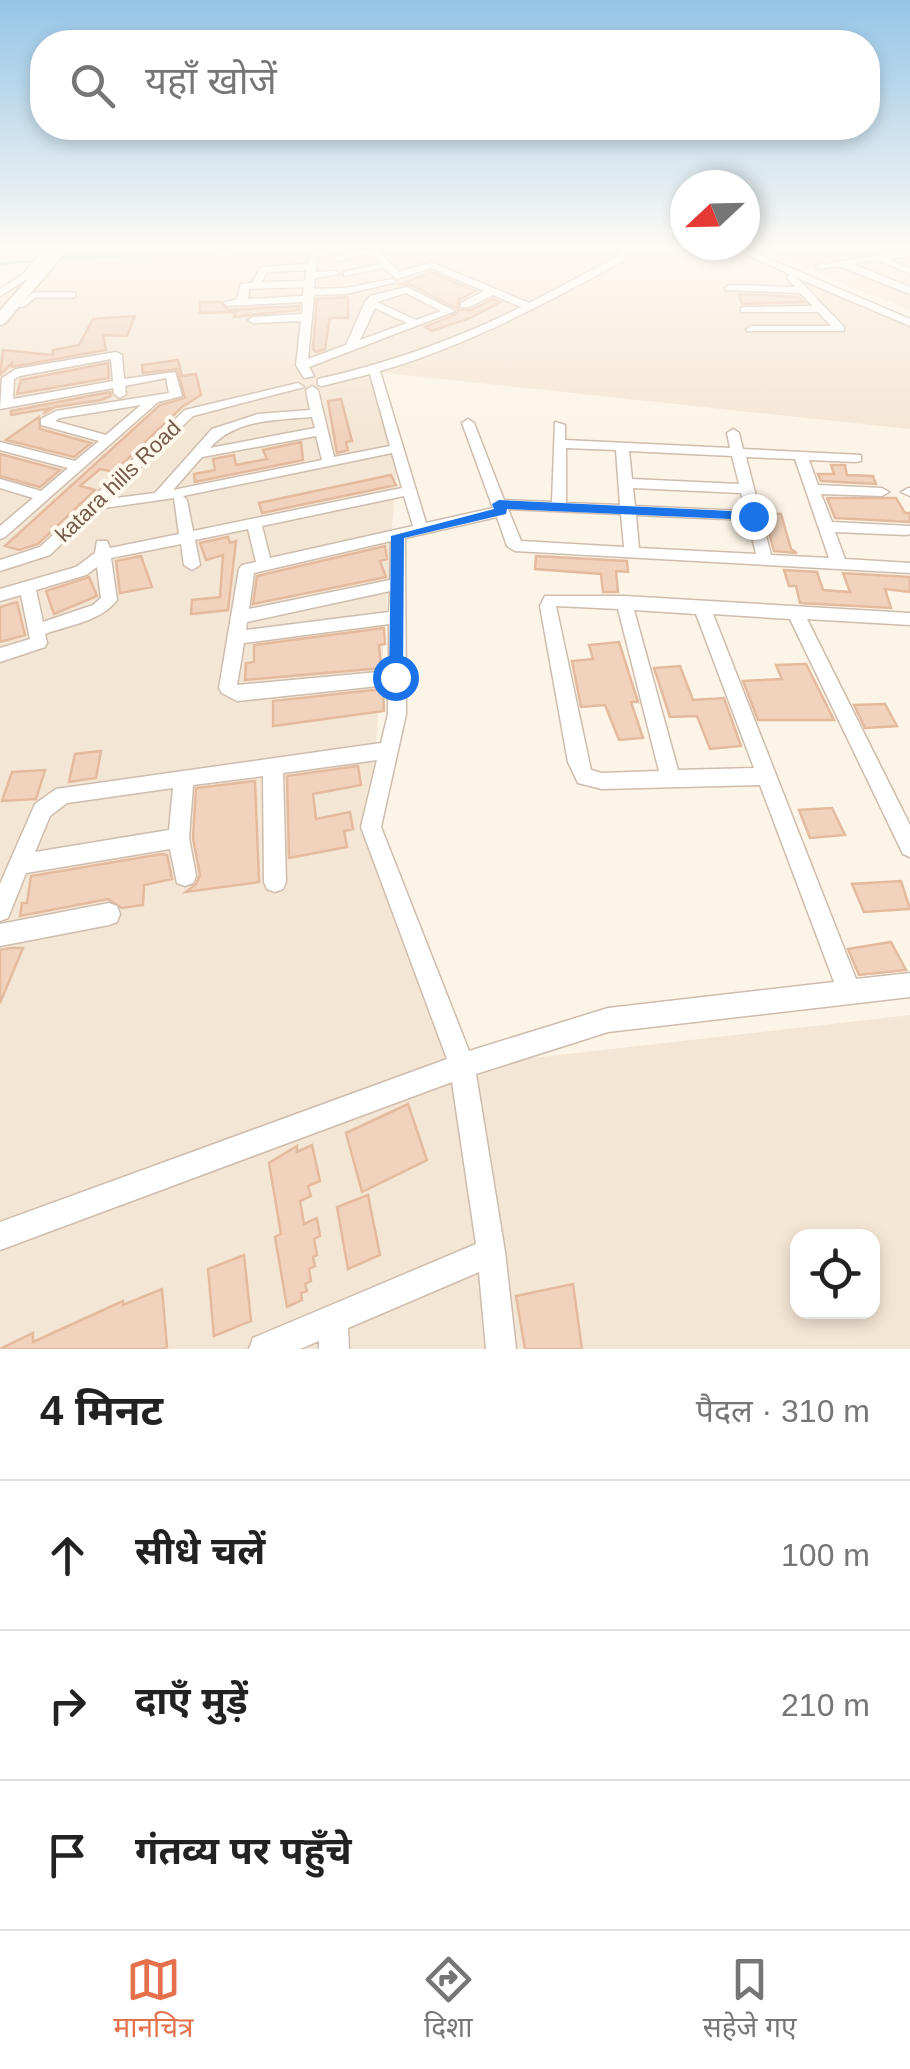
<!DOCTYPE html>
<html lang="hi">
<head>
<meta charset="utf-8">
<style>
	:root { --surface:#fff; --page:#f6f6f6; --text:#222; --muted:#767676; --line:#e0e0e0; --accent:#e5714c }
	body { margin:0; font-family:Helvetica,"Noto Sans Devanagari",sans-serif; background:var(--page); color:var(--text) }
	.controls { position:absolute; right:30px; bottom:30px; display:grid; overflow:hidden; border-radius:20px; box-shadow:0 5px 15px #0003 }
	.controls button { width:90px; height:90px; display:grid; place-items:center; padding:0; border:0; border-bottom:2px solid var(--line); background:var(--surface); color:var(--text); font:50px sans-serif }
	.compass { position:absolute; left:670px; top:170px; width:90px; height:90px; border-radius:50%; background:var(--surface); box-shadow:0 5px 15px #0003; rotate:248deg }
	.stop { position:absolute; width:30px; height:30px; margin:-22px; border:8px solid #1a73e8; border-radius:50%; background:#fff }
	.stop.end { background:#1a73e8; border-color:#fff; box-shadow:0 2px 10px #0008 }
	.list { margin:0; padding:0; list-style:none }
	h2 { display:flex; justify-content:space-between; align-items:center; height:130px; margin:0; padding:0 40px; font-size:42px }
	h2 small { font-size:32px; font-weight:400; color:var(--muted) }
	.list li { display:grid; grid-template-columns:65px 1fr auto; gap:30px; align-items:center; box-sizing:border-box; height:150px; padding:0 40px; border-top:2px solid var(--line) }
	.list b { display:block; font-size:38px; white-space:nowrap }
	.list em { font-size:32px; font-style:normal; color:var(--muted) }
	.icon { flex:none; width:55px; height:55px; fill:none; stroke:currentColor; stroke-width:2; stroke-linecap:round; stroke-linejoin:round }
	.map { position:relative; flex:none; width:910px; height:1349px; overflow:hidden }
	.search { position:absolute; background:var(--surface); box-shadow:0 5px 15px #0003; left:30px; right:30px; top:30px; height:110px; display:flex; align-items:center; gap:25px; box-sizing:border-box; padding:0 35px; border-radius:40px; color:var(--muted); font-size:38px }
	.sheet { height:580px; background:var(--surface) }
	nav { display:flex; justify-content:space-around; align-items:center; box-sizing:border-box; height:140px; border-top:2px solid var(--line); background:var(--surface); font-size:28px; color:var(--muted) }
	nav a { display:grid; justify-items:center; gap:5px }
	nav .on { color:var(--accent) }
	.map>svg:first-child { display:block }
	.residential { fill:#f4e6d4; fill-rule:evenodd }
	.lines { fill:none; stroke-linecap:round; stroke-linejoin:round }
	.stream { stroke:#a0ced8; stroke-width:2.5 }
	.building { fill:#f1d3bd; stroke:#e4ba9e; stroke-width:2.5 }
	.lane-casing { stroke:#cebcac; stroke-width:8 }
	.street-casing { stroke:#cebcac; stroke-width:3 }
	.secondary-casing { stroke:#d3beac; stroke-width:4 }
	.lane { stroke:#fff; stroke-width:5 }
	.street { fill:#fff; fill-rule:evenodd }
	.secondary { fill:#fff; fill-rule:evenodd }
	.route { fill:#1a73e8 }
	.labels { text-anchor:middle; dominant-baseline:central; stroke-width:8; stroke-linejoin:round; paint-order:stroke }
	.far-street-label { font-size:22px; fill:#755b4b; stroke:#fff8ec }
</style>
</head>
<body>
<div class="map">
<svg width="910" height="1349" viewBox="0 0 910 1349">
	<rect width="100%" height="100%" fill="#fcf4e6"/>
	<path class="residential" d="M47,246h687l176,75v108l-534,-57 22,76 -28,378 93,240 447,-51v334h-910v-1055zM798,1236h74v76h-74z
		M748,246h162v64z"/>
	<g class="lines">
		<path class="stream" d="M59,258l144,-4 33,-8
			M0,264l35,-3"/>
	</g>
	<path class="building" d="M431,272l44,19 -16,9 -1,9 -49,-25 -11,1z
		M738,294l60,3 6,5 -62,2z
		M348,297v21h-18l-5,31 -9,3 -3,-3 4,-50z
		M493,299l7,3 -30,16 -38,13 -7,-4 31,-13 3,-4h12z
		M200,302h20l8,8 71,-4v4l-65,7 2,-5 -36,1z
		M135,316l-8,20 -24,-1 3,15 -94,17v-4l-12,12 3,-25 50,5v-5l26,-5 14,-26z
		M178,360l4,16 14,-2 5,21 -19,12 -68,65 -14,-3 -20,17 15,4 -57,54 -19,6 -14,-4 155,-141 25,-7 -8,-29 -34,4 -1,-8z
		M108,363l1,15 -92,16 4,-14z
		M110,392l1,4 -10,4 -46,7 -12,7 8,-6 -40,7v-4z
		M341,399l11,42 -6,1 2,8 -11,3 -9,-52z
		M39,417l1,12 51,14 -17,14 -68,-17z
		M301,442l2,18 -108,22 -1,-8 21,-4 -2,-11 21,-4 2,10 31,-6 -4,-9z
		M0,454l60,16 -20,17 -40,-11z
		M831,465h14l2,10 26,1 3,8 -55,-3 -3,-7h16z
		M391,475l5,10 -134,28 -3,-10z
		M827,498h69l9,15h5v9l-75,-4z
		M764,513l17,1 10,35 6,4 -23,-2z
		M228,537l2,6 6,-2 -8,69 -37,4 1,-14 28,-3 3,-42 -17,5 -6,-17z
		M385,546l2,13 -7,2 6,16 -133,27 4,-28z
		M141,556l11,31 -32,6 -4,-32z
		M536,556l91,5 1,11 -12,-1 2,21h-15l-2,-18 -66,-5z
		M784,570l33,2 6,18 27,2 -7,-19 67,4v15l-25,-3 6,19 -91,-5 -4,-17h-7z
		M89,577l8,19 -43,18 -8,-23z
		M17,602l8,33 -25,7v-35z
		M384,628l1,16 -6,1 2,23 -136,12 1,-17 8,-1v-17z
		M619,642l19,60h-7l12,36 -24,2 -14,-35 -24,2 -9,-46 21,-2 -4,-14z
		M806,664l28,56h-76l-15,-39 39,-2 -6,-14z
		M680,666l13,34 31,-2 17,48 -31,3 -13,-33 -27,1 -16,-49z
		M383,689l1,22 -111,15v-25z
		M885,704l12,22 -32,2 -11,-23z
		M101,751l-5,27 -27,4 6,-28z
		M358,766l3,19 -48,9 3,25 34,-7 3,17 -9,2 3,16 -58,11 -2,-82z
		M45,770l-9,29 -34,2 10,-29z
		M255,781l4,101 -73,10 10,-8 4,-9 -7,-37 3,-50z
		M832,808l13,27 -35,3 -11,-28z
		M162,854l5,1 5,24 -28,6 -1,20 -21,3 -14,-9 -88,17 2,-13h5l4,-27z
		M901,881l9,28 -46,3 -12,-28z
		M891,942l15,28 -47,5 -11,-26z
		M11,948h12l-23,55v-53z
		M408,1104l19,56 -65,32 -16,-59z
		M312,1145l8,36 -12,5 3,10 -11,5 4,23 13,-6 3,18 -6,3 3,16 -4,2 2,9 -6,3 2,12 -6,3 2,7 -6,2 1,7 -15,7 -12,-70 6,-3 -12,-71 28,-17v6z
		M368,1195l12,60 -32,14 -11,-62z
		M244,1255l7,66 -37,15 -6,-67z
		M573,1284l9,65h-57l-9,-53z
		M162,1289l5,58 -5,2h-162l33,-16v9l90,-41v4z"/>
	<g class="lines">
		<g class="lane-casing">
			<path id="lane" d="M13,305l11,-1 10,-9h39"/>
		</g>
		<g class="street-casing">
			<path id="street" d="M46,246h10l-27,32 -29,18v-7l23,-15z
				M314,246h11l-5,3z
				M374,246h13l-9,4 21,22 32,-10 98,41 88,-46 9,-11h10l-13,15c-78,43 -157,85 -243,110l46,152 67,-15 -31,-85 6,-4 6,4 30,77 48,2 3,-80 10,3v15l165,8 -3,-15 6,-4 6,4 4,16 118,6v6l-5,1 -47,-2 9,25 64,3 7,4 -7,4 -61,-2 11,28 78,4v8l-4,1 -71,-3 10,27 65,4v10l-395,-22 -8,-5 -10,-29 -92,21 1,176 -25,113 88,224 139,-43 226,-26 -74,-197 -158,4 -24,-6 -10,-21 -28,-156 5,-10h79l286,17v12l-103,-6 103,206v32l-7,-3 -113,-235 -77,-5 143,365 54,-6v24l-302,35 -132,42 29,178 11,97h-30l-7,-77 -131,56 1,21h-30v-8l-19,8h-51l4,-11 223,-94 -24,-162 -452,168v-28l447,-163 -86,-232 16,-67 -94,13 3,109 -3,7 -8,3 -8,-3 -3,-7 -1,-106 -70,9 -4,53 7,38 -3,7 -8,3 -8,-3 -7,-34 -144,24 -18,45 -8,3v-37l35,-80 21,-15 325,-46 7,-29v-29l-151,16 -15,-8 -3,-5 20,-119 3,-4 14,-3 -8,-33 -53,11 5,25 -8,5 -8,-5 -3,-21 -70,14 6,42c-16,21 -47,25 -72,34l2,9 -2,4 -45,15v-14l30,-9 -9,-44 -21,6v-12l76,-22 19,-14 2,-12h10l3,7 69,-14 -5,-36 -77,11 -47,46 -50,16v-11l40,-13 145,-137 113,-27 6,4 -111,29 -85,83 47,-6 57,-64 46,-15 52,-4 -4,-20 6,-4 6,4 16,67 56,-11 -20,-72 -48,12 -4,-1v-6c71,-16 137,-39 203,-72l-28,-12 -24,12h-8v-4l23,-12 -53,-23 -34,11 -13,-11 -40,8v-4l36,-8 -11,-11 -29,8 -5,-3 2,-2zM312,417l3,11 -105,20c25,-29 67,-28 102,-31zM316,436l6,24 -149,30 29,-33zM566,448l50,2 4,55 -54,-2zM629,451l103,5 7,28 -107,-5zM392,453l10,35 -209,43 -6,-31 -4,-4zM746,457l49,2 34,99 -58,-3zM633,488l108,5 4,18 -110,-5zM404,496l9,30 -143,32 -8,-32zM508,509l113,5 3,33 -103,-6zM636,515l112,5 8,34 -117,-6zM391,541l-1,39 -141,29 5,-36zM97,567l4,31 -8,7 -50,17 -7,-32 50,-15zM390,591l-1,21 -143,18 1,-8zM556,606l62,3 41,162 -57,2 -11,-3zM634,610l62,4 58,154 -76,2zM389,624v47l-152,14 7,-42zM173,788l-4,42 -134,22 15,-36 17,-13z
				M728,246h11l171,73v7l-113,-48 47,49v4h-97l-1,-2 5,-3h80l-13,-14h-77v-4l4,-1 68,-1 -13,-13 -74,-3 -1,-2 5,-3 65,2 -8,-9 2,-4z
				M910,250v6l-22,3 22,9v6l-32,-14 -26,4 58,23v7l-71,-28 -19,3 -5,-3z
				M312,257l5,3 -1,12 19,-1 5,3 -25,4 -1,11 32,-1 46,-9 5,3 -51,12 -32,1 -6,64 38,-14 19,-43 5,-6 37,-9 48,24 -146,56 5,9 -10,2 -8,-13 5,-44 -48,2 -5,-3 5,-3 49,-3 1,-12 -75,4 -5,-3 14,-4 4,-15 11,-1 9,-16 46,-3 2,-6zM306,270l-1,11 -43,1 5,-10zM304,287l-1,9 -55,3 1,-10zM406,293l35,18 -25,9 -39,-18zM375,308l32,15 -47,17z
				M116,352l6,3 2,24 51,-7 7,24 -24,6 -153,135 -5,2v-13l33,-28 -33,-10v-9l41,12 27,-23 -68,-18v-8l75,19 24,-20 -58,-16v-6l15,-8 113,-18 -3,-15 -41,8 1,8 -6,4 -6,-4 -1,-6 -113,21 2,-31 14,-9zM111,359l2,22 -100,18 1,-20 6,-3zM141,405l-35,30 -51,-14 5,-3z
				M908,488h2v8l-9,-4z
				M109,903l8,3 3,8 -3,8 -8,3 -109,21v-22z"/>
		</g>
		<g class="secondary-casing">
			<path id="secondary" d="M57,246h14l-66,77 -5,2v-14z"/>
		</g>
		<use href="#lane" class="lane"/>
		<use href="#street" class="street"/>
		<use href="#secondary" class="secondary"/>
	</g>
	<linearGradient id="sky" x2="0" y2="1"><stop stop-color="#95c5e7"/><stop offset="0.57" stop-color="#fefaf4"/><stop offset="1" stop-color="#fefaf4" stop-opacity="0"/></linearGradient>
	<rect width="910" height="434" fill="url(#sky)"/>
	<path class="route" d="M499,500l254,12 7,4 -7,4 -246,-11 -1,5 -102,24 -1,139 -2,4h-12l2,-145 103,-27 -2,-5z"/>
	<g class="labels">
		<g class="far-street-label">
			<text transform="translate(118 481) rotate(-44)">katara hills Road</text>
		</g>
	</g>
</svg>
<div class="controls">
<button><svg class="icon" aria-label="locate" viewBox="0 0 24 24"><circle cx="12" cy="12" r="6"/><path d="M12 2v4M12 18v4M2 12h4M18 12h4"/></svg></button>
</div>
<svg class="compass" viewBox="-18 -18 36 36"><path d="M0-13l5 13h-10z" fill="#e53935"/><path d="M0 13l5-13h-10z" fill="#767676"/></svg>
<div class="stop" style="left:395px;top:677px"></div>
<div class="stop end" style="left:753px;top:516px"></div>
<div class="search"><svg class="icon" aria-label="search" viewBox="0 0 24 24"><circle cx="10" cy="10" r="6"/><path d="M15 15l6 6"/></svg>यहाँ खोजें</div>
</div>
<section class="sheet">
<h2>4 मिनट<small>पैदल · 310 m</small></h2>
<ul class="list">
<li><svg class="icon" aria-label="ahead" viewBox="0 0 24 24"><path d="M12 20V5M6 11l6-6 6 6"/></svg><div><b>सीधे चलें</b></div><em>100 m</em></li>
<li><svg class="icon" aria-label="right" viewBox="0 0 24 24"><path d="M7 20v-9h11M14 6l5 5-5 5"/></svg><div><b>दाएँ मुड़ें</b></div><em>210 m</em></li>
<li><svg class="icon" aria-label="arrive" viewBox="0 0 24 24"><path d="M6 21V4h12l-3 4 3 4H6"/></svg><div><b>गंतव्य पर पहुँचे</b></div></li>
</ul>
</section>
<nav>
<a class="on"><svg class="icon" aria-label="map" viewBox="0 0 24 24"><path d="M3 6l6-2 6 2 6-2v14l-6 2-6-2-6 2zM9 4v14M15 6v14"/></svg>मानचित्र</a>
<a><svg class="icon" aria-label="directions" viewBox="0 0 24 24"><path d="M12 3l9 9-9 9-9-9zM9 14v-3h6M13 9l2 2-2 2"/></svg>दिशा</a>
<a><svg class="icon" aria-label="saved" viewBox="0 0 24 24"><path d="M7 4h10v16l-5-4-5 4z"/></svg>सहेजे गए</a>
</nav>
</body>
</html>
